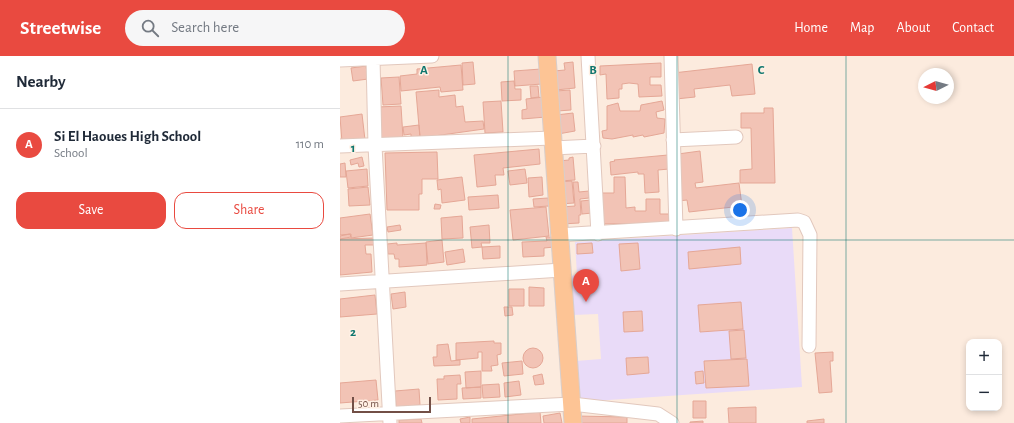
<!DOCTYPE html>
<html lang="en">
<head>
<meta charset="utf-8">
<style>
	:root { --surface:#fff; --page:#f6f6f7; --text:#1f2937; --muted:#747a83; --line:#e0e1e3; --accent:#e94a40 }
	body { margin:0; font-family:"Alegreya Sans",sans-serif; background:var(--page); color:var(--text) }
	.controls { position:absolute; right:12px; bottom:12px; display:grid; overflow:hidden; border-radius:8px; box-shadow:0 2px 6px #0003 }
	.controls button { width:36px; height:36px; display:grid; place-items:center; padding:0; border:0; border-bottom:1px solid var(--line); background:var(--surface); color:var(--text); font:20px sans-serif }
	.compass { position:absolute; left:578px; top:12px; width:36px; height:36px; border-radius:50%; background:var(--surface); box-shadow:0 2px 6px #0003; rotate:264deg }
	.scale { position:absolute; left:12px; bottom:10px; width:79px; box-sizing:border-box; padding-left:4px; border:2px solid #724f46; border-top:0; font-size:11px; line-height:14px; white-space:nowrap; color:#724f46; -webkit-text-stroke:3px #fff0e4; paint-order:stroke }
	.you { position:absolute; left:400px; top:154px; width:14px; height:14px; margin:-10px; border:3px solid #fff; border-radius:50%; background:#1a73e8; box-shadow:0 0 0 6px #1a73e833 }
	.badge { display:grid; place-items:center; width:26px; height:26px; border-radius:50%; background:var(--accent); color:#fff; font-size:13px; font-weight:700 }
	.pin { position:absolute; translate:-50% -33px; filter:drop-shadow(0 1px 2px #0008) }
	.pin::after { content:''; position:absolute; top:21px; width:14px; height:12px; background:inherit; clip-path:polygon(0 0,100% 0,50% 100%) }
	.list { margin:0; padding:0; list-style:none }
	h2 { display:flex; justify-content:space-between; align-items:center; height:52px; margin:0; padding:0 16px; font-size:17px }
	h2 small { font-size:13px; font-weight:400; color:var(--muted) }
	.list li { display:grid; grid-template-columns:26px 1fr auto; gap:12px; align-items:center; box-sizing:border-box; height:72px; padding:0 16px; border-top:1px solid var(--line) }
	.list b { display:block; font-size:15px; white-space:nowrap }
	.list p { margin:0; font-size:13px; white-space:nowrap; color:var(--muted) }
	.list em { font-size:13px; font-style:normal; color:var(--muted) }
	.actions { display:flex; gap:8px; padding:12px 16px }
	.actions a { flex:1; padding:9px 0; border:1px solid var(--accent); border-radius:12px; text-align:center; font-size:14px; color:var(--accent) }
	.actions .main { background:var(--accent); color:#fff }
	.icon { flex:none; width:22px; height:22px; fill:none; stroke:currentColor; stroke-width:2; stroke-linecap:round; stroke-linejoin:round }
	.map { position:relative; flex:none; width:674px; height:367px; overflow:hidden }
	header { display:flex; align-items:center; gap:24px; box-sizing:border-box; height:56px; padding:0 20px; background:var(--accent); color:#fff }
	header strong { font-size:19px }
	nav { display:flex; gap:22px; margin-inline-start:auto; font-size:14px }
	.search { width:280px; height:36px; background:var(--page); display:flex; align-items:center; gap:10px; box-sizing:border-box; padding:0 14px; border-radius:22px; color:var(--muted); font-size:15px }
	main { display:flex }
	aside { flex:1; background:var(--surface) }
	.map>svg:first-child { display:block }
	.education { fill:#e9dbf8 }
	.building { fill:#f2c3b5; stroke:#e5a796 }
	.lines { fill:none; stroke-linecap:round; stroke-linejoin:round }
	.minor-casing { stroke:#e2c8bd; stroke-width:15 }
	.major-casing { stroke:#d8cecb; stroke-width:19 }
	.minor { stroke:#fff; stroke-width:13 }
	.major { stroke:#fdc495; stroke-width:17 }
	.grid { fill:none; stroke:#0f766e; stroke-width:1; stroke-opacity:0.55 }
	.grid-label { font-size:13px; text-anchor:middle; font-weight:bold; fill:#0f766e; stroke:#fff0e4; stroke-width:3; stroke-linejoin:round; paint-order:stroke }
</style>
</head>
<body>
<header>
<strong>Streetwise</strong>
<div class="search"><svg class="icon" aria-label="search" viewBox="0 0 24 24"><circle cx="10" cy="10" r="6"/><path d="M15 15l6 6"/></svg>Search here</div>
<nav><a>Home</a><a>Map</a><a>About</a><a>Contact</a></nav>
</header>
<main>
<aside>
<h2>Nearby<small></small></h2>
<ul class="list">
<li><span class="badge">A</span><div><b>Si El Haoues High School</b><p>School</p></div><em>110 m</em></li>
</ul>
<div class="actions"><a class="main">Save</a><a>Share</a></div>
</aside>
<div class="map">
<svg width="674" height="367" viewBox="0 0 674 367">
	<rect width="100%" height="100%" fill="#fcebde"/>
	<path class="education" d="M452,172l10,159 -223,15 -3,-41 25,-2 -3,-45 -25,1 -2,-39 6,-1 -2,-33z"/>
	<path class="building" d="M133,6l2,22 -12,1 -1,-22z
		M233,6l2,26 -19,2 -2,-19 11,-1 -1,-7z
		M321,7v14h-11v8h11l1,11 -23,1 -1,-13 -9,-1 -7,1v5h-3v9l-12,1 -1,-25 -6,1v-9z
		M412,8l3,30 -23,2 -2,-11 -36,4 1,8 -19,2 -3,-26z
		M121,9l2,25 -22,2 -1,-5 -39,4 -1,-15 17,-2v-5z
		M26,10l2,13 -15,2 -2,-13z
		M201,13l1,15 -27,2 -1,-15z
		M59,21l2,27 -18,1 -2,-27z
		M174,25l1,8h6v11l-19,1 -1,-19z
		M190,30h8l1,11 -8,1z
		M99,34v7l16,-2 1,12 7,-1 2,16 18,-1 1,8 -64,9 -4,-46z
		M230,34l1,20 -14,1 -1,-20z
		M204,41l2,20 -24,2v-9l5,-1 -1,-10z
		M161,45l2,31 -18,1 -2,-31z
		M322,45l2,9 -8,2 1,6 8,1 -1,14 -20,4 -1,-2 -10,2v-2l-21,4 -9,-1 -1,-7 5,-1v-24l11,-3 2,8h20l1,-6z
		M61,50l2,32 -23,2 -3,-33z
		M424,52h9l2,75h-35v-13l12,-1 -1,-41h-10v-15h23z
		M233,57l2,18 -17,3 -2,-19z
		M22,58l3,26 -23,2 -2,-25z
		M79,69l1,11 -9,1v-3l-7,1 -1,-8z
		M199,93l1,15 -37,4 1,7h-9l1,10 -19,2 -3,-32z
		M360,95l3,31 -8,1 1,5 43,-5 3,23 -53,6 -2,-12 -9,1 -2,-18h5l-3,-29z
		M97,96l1,27h-16v15h-3v16h-32l-2,-57z
		M328,99l1,14 -11,1 1,22 -14,1 -1,-19h-6v-2l-27,3 -1,-13 5,-1 -1,-1z
		M22,101l2,9 -5,1 -1,-4 -7,2 -1,-5z
		M233,101l2,23 -15,1 -2,-20 11,-1v-2z
		M5,107l1,14h-6v-13z
		M27,113l1,17 -20,2 -2,-17z
		M185,113l2,14 -17,2 -2,-14z
		M122,121l3,23 -23,3 -1,-14 -3,1 -1,-10z
		M202,121l1,18 -14,2 -1,-19z
		M274,121h11l1,31 9,-1v4h11v-12h14v15h9v9l-67,1 -1,-31h13z
		M232,125l2,22 -14,1 -2,-22z
		M233,126h5l1,10 10,-1v7l-9,1 1,16h-2v8l-17,1 -1,-17 14,-1z
		M28,131l2,18 -21,1 -1,-17z
		M158,139l1,13 -30,2 -1,-13z
		M208,142l1,8 -15,1 -1,-8z
		M251,144l1,13 -10,1 -1,-13z
		M95,148l6,1 -1,4h-6z
		M206,151l3,29 -36,4 -3,-30z
		M30,158l3,21 -22,3v-4l-11,1v-17z
		M122,160l1,22 -21,1 -1,-21z
		M60,169l1,5 -13,2 -1,-5z
		M149,169l1,18h-9l1,4 -10,1 -2,-21z
		M10,178l1,3 -11,2v-3z
		M206,181h7l1,10 -10,1v8l-21,1 -1,-15 25,-1z
		M34,182v7h-9l1,9h5l1,18 -32,3v-36z
		M102,184l2,22 -16,2 -2,-22z
		M57,187v2l29,-2 1,22 -28,2v-8h-4l-1,-5h-6l-1,-10z
		M252,187l1,10 -16,1v-10z
		M298,187l2,26 -19,2 -2,-27z
		M160,190v12l-17,1 -1,-12z
		M400,191l1,17 -52,5 -1,-17z
		M123,193l2,13 -18,3 -2,-13z
		M189,231l15,1v18h-15z
		M169,233h15v17h-15z
		M65,236l1,15 -13,2 -2,-15z
		M35,239l2,19 -37,3v-18z
		M401,246l2,27 -43,3 -2,-27z
		M164,251h8l1,8 -8,1z
		M302,255l1,20 -19,1 -1,-20z
		M404,274l2,28 -15,1 -2,-28z
		M154,285v2h7v11l-4,1 1,10 -7,1 1,5h-10v-19h-4v6l-22,2v-17z
		M108,288l3,17 9,-1v5l-26,1 -1,-9h4v-12z
		M183 302a10 10 0 1 1 20 0a10 10 0 1 1-20 0Z
		M493,296v9h-3l2,31 -13,1 -4,-40z
		M308,301l1,16 -22,2 -1,-17z
		M407,303l2,27 -43,2 -2,-27z
		M182,305l1,13 -19,2 -2,-13z
		M141,315v16l-15,1 -1,-16z
		M363,315l1,12 -8,1 -1,-12z
		M202,318l2,10 -9,1 -2,-9z
		M120,319l1,9h-4v15l-19,1 -1,-21h7v-3z
		M36,324l2,20 -38,3v-20z
		M179,325l2,14 -16,2 -1,-14z
		M159,328l1,13 -17,1 -1,-13z
		M141,331v11l-18,1 -1,-11z
		M79,333l1,16 -24,2 -1,-16z
		M353,345h13v17h-13z
		M416,351v16h-27l-1,-15z
		M200,356l1,11h-69v-4z
		M220,357l2,10h-18l-1,-7z
		M236,360l51,1v6h-51z
		M130,361v6h-9l-1,-4z
		M81,363l1,4h-23v-3z
		M484,363v4h-17v-2z
		M363,365v2h-13v-1z"/>
	<g class="lines">
		<g class="minor-casing">
			<path id="minor" d="M248,0l10,178
				M331,0l5,173
				M33,2l2,88 15,277
				M0,4l92,-4
				M333,84l63,-3
				M0,90l212,-8
				M213,92l41,-2
				M218,179l240,-15 6,2 6,13 -1,111
				M0,228l222,-14
				M0,360l232,-12 86,10 14,9"/>
		</g>
		<g class="major-casing">
			<path id="major" d="M207,0l26,367"/>
		</g>
		<use href="#minor" class="minor"/>
		<use href="#major" class="major"/>
	</g>
	<path class="grid" d="M168,0v367M337,0v367M506,0v367M0,184h674"/>
	<g class="grid-label">
		<text x="84" y="18">A</text>
		<text x="253" y="18">B</text>
		<text x="421" y="18">C</text>
		<text x="13" y="96">1</text>
		<text x="13" y="280">2</text>
	</g>
</svg>
<div class="controls">
<button>+</button>
<button>−</button>
</div>
<svg class="compass" viewBox="-18 -18 36 36"><path d="M0-13l5 13h-10z" fill="#e53935"/><path d="M0 13l5-13h-10z" fill="#747a83"/></svg>
<div class="scale">50 m</div>
<div class="you"></div>
<div class="pin badge" style="left:246px;top:246px">A</div>
</div>
</main>
</body>
</html>
